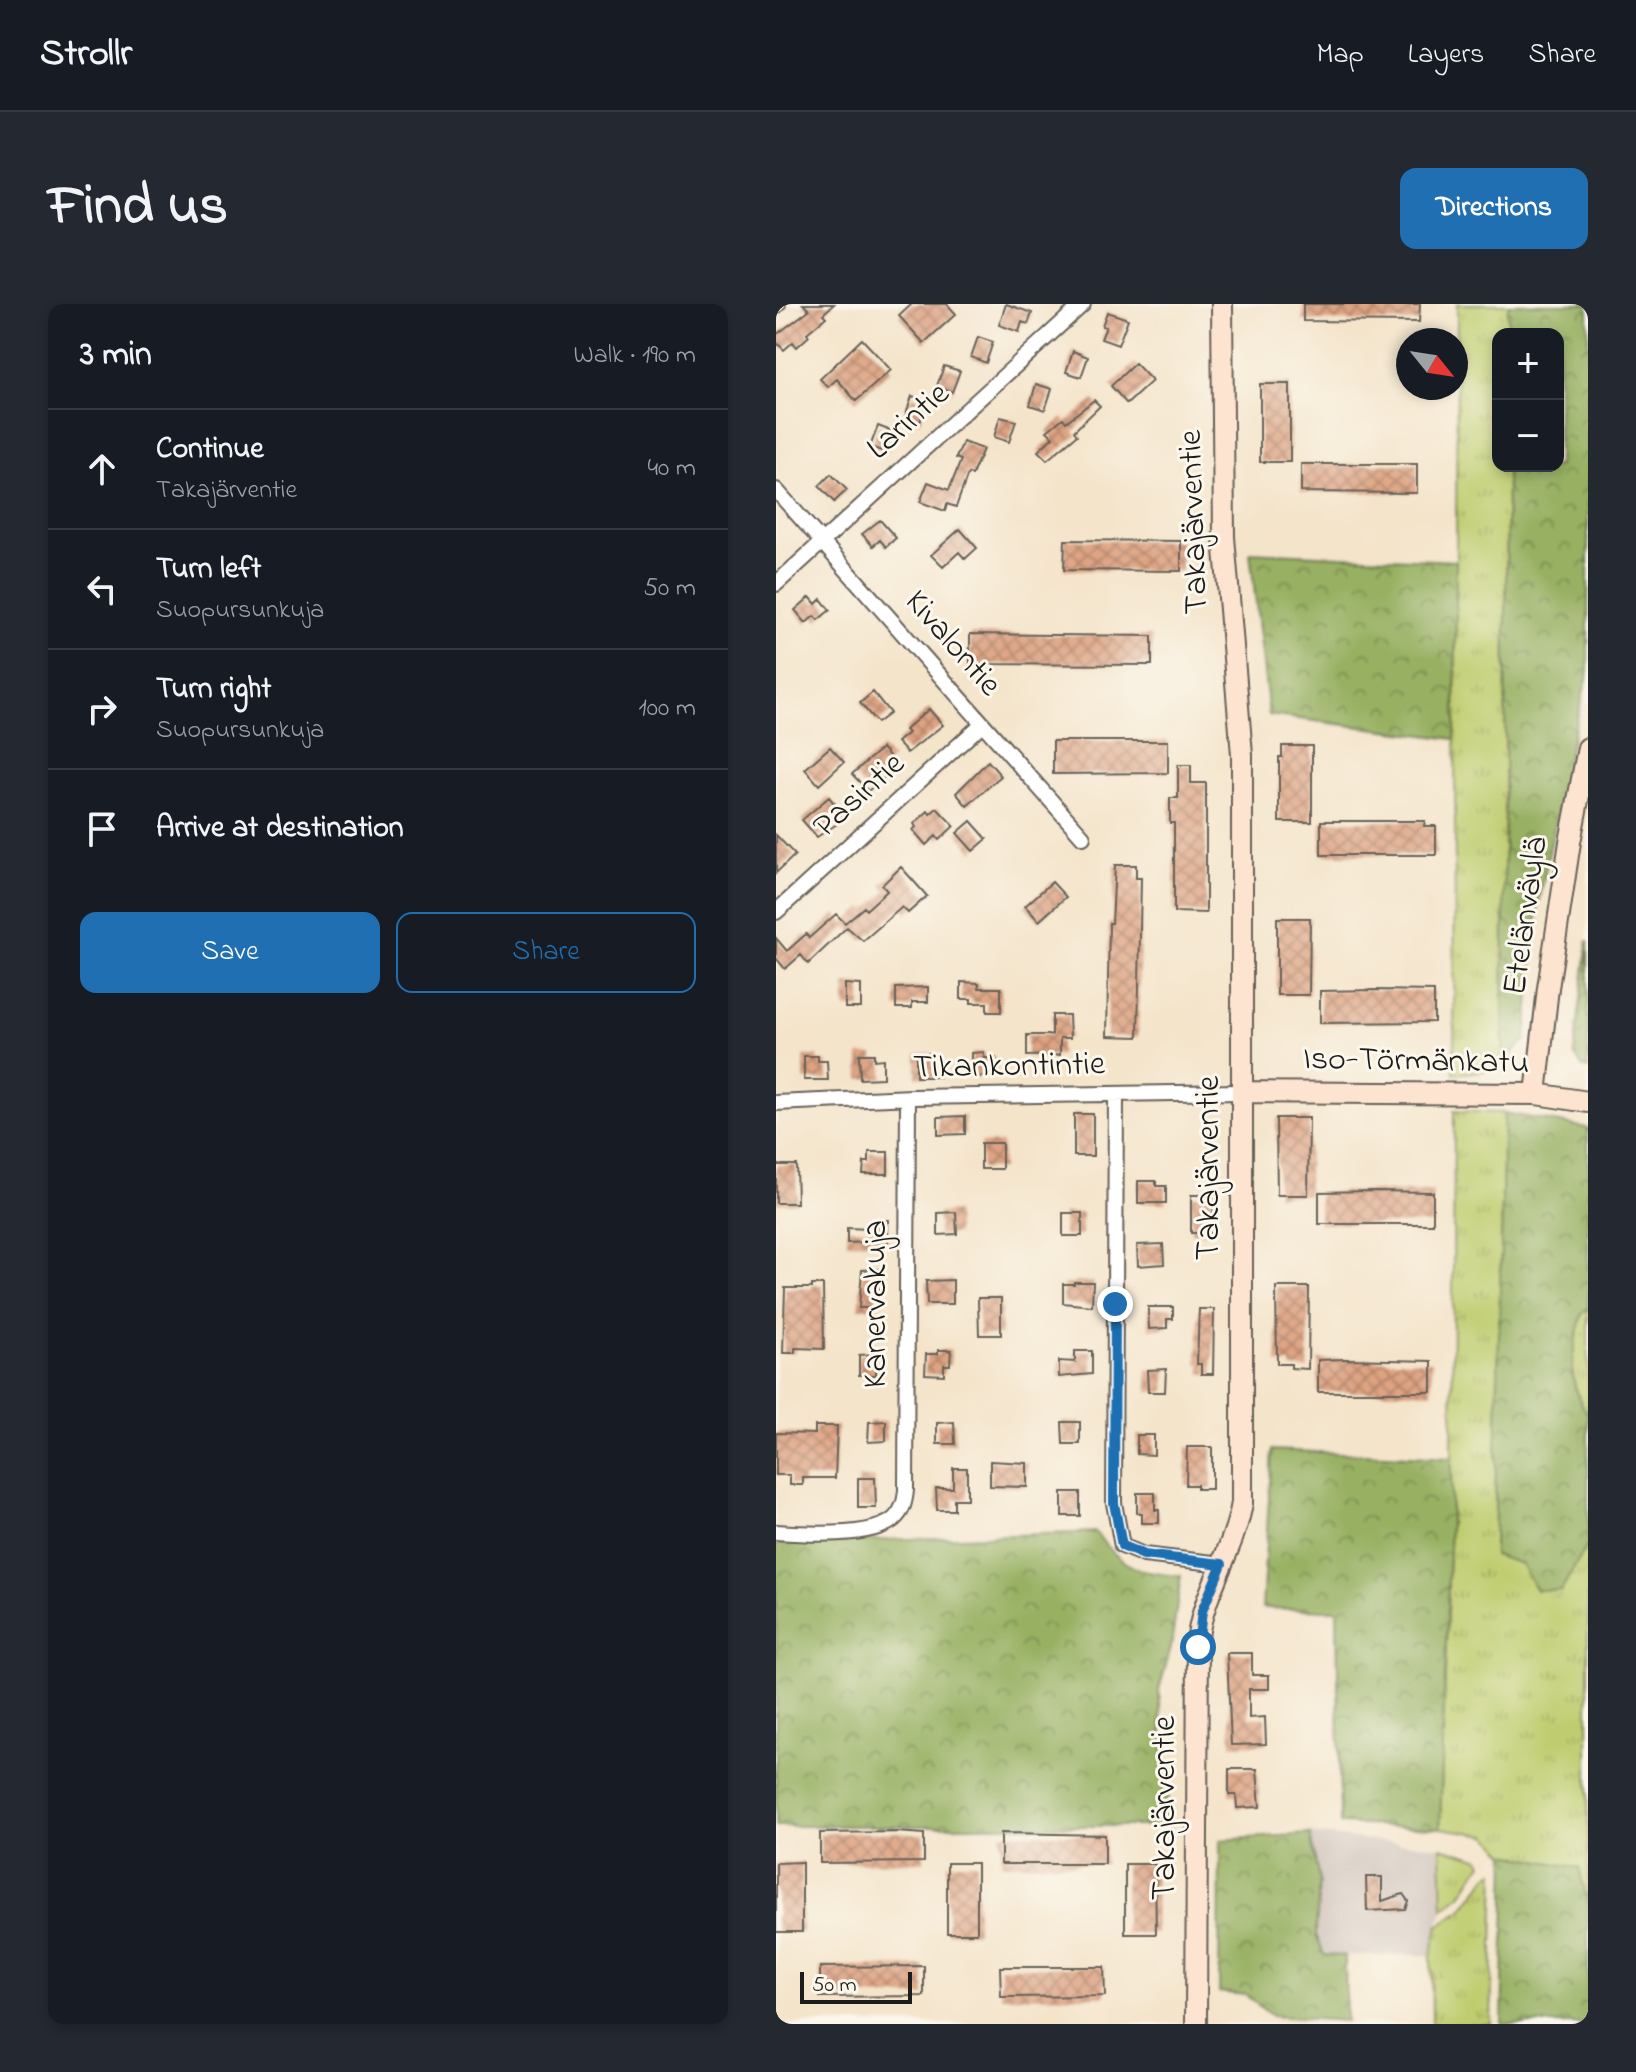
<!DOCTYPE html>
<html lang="en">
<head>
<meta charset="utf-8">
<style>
	:root { --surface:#171b24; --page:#242831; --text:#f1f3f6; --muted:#9ea1a6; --line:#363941; --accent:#1f6fb2 }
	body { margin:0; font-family:"Indie Flower",sans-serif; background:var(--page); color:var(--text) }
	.controls { position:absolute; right:24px; top:24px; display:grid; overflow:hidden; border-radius:16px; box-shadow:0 4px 12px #0003 }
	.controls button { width:72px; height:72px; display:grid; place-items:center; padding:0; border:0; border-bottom:2px solid var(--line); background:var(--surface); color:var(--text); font:40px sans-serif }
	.compass { position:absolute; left:620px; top:24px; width:72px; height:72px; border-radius:50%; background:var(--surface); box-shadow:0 4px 12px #0003; rotate:120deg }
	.scale { position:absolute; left:24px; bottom:20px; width:112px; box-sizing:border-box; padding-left:8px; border:4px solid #1c1c1c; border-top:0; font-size:22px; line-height:28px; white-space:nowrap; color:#1c1c1c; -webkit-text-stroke:6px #fbf7ec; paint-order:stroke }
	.stop { position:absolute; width:24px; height:24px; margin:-18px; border:6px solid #1f6fb2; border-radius:50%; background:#fff }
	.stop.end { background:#1f6fb2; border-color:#fff; box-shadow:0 2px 8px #0008 }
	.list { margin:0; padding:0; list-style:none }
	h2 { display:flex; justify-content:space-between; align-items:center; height:104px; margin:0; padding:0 32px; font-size:34px }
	h2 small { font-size:26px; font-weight:400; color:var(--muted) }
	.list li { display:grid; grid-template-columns:52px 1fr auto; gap:24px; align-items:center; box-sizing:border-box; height:120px; padding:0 32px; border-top:2px solid var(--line) }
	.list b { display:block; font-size:30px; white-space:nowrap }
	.list p { margin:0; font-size:26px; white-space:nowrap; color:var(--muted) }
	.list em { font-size:26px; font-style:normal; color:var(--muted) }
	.actions { display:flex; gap:16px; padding:24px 32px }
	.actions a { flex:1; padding:18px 0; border:2px solid var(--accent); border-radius:16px; text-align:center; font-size:28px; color:var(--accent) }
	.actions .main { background:var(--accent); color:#fff }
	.icon { flex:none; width:44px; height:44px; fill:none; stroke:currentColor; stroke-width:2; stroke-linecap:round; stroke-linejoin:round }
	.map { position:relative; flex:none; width:812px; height:1720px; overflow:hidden; border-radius:16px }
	header { display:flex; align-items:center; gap:48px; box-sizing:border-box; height:112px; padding:0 40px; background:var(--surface); border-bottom:2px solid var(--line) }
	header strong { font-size:38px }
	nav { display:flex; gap:44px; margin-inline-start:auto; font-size:28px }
	.intro { display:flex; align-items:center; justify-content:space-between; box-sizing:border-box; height:192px; padding:0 48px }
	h1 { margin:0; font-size:56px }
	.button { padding:20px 36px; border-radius:16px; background:var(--accent); color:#fff; font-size:28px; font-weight:700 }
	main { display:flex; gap:48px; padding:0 48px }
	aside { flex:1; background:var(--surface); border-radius:16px; box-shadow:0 4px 12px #0003 }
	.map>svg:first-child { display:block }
	.industrial { fill:#cec1b9 }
	.grass { fill:url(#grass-tufts); stroke:#6e7446; stroke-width:2 }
	.forest { fill:url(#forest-crowns); stroke:#5a663f; stroke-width:2 }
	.building { fill:url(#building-cross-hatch) }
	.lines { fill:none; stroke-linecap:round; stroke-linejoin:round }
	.street-casing { stroke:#686259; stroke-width:18 }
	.secondary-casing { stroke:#686259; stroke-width:24 }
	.street { stroke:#fff; stroke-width:14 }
	.secondary { stroke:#fde4d0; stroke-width:20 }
	.route { stroke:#1f6fb2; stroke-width:10 }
	.labels { text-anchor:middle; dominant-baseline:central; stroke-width:6; stroke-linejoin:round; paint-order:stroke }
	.street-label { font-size:34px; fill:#1c1c1c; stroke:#fbf7ec }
</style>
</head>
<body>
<header>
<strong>Strollr</strong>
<nav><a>Map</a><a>Layers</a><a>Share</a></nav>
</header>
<div class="intro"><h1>Find us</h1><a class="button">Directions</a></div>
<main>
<aside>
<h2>3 min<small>Walk · 190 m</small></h2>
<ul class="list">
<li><svg class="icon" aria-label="ahead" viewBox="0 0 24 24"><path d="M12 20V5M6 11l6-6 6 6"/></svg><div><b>Continue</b><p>Takajärventie</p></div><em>40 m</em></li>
<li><svg class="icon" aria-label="left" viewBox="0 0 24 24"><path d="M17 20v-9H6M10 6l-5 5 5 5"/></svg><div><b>Turn left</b><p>Suopursunkuja</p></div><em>50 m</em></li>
<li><svg class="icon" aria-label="right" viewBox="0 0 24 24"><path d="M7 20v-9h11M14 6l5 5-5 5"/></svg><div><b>Turn right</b><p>Suopursunkuja</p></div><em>100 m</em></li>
<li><svg class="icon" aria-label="arrive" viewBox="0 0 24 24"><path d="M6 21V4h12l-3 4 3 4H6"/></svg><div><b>Arrive at destination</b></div></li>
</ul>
<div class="actions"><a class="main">Save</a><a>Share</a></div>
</aside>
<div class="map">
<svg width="812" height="1720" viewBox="0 0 812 1720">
	<defs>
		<pattern id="grass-tufts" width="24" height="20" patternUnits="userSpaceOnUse" patternTransform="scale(2)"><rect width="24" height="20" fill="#bfcd6f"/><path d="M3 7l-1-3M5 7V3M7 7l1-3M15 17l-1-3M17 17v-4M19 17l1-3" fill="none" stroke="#a4af60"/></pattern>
		<pattern id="forest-crowns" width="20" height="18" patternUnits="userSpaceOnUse" patternTransform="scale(2)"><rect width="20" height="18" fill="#97b062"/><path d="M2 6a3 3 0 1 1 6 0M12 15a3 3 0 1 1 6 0" fill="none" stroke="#7a8e50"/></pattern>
		<pattern id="building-cross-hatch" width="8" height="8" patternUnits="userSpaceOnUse" patternTransform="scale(2)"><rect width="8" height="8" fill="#dea382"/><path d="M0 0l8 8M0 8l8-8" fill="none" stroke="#b3846a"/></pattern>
	</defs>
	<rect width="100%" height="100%" fill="#fbf7ec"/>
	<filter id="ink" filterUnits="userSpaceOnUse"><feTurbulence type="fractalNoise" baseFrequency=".0125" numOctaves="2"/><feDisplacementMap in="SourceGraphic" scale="16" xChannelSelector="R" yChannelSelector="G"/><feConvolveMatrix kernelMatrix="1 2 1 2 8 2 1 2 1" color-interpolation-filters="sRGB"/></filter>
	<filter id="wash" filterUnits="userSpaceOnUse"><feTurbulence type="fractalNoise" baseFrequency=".006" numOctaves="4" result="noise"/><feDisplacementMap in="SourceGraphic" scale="32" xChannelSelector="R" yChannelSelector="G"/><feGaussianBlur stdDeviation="1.8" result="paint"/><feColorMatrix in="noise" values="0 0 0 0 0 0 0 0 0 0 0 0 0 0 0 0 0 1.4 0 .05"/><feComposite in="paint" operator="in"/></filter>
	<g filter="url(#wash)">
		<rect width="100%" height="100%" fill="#f4e4ca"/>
		<path class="industrial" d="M534,1530l131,13 2,63 -12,45 -107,1 -8,-22 3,-54z"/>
		<path class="grass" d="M681,0h51v30h-10v132h9l-4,603 -49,5z
			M678,807l50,2 -10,442 27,9 40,26 27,-46v360l-9,-36 -73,-14 -19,-19 -47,-7 12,-370z
			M812,1005v106c-24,-38 -16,-61 -6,-101z
			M665,1543l38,11 3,5 -21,32 -18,15z
			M719,1567l-4,153h-59l-1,-69 7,-29 24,-16 27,-35z"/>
		<path class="forest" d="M732,0h80v370l-18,73 -32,161 -12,132 -13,12 -10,17 4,-603h51v-132h-50z
			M474,248l206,9 -1,178 -186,-24z
			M812,636v129l-6,-2 -8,-13z
			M728,809l84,15v181l-6,5c-10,40 -18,63 6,101v129l-27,46h-25l-15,-26 -27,-9z
			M496,1146l180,8 -12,370 -100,-4 -3,-214 -75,-2z
			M319,1228c29,37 41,40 86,44l-10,71 -12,43 11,136h-394v-282z
			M534,1530l9,46 -3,54 8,21 21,1 1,65 -74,-5 -27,-21 -26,-3 1,-152z
			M730,1550l73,14 9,36v120h-86z"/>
		<g id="blocks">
			<path class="building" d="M27,0h31l-11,10 3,3 -19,16 2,3 -12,11 -4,-5 -9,8 -8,-8v-7l33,-25z
				M136,0h35l9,10 -32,29 -25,-27z
				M230,0l26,9 -4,11 -6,-2 -3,10 -20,-7z
				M527,0h117l-1,18 -116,-1z
				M331,8l21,7 -10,26 -17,-6 5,-12 -4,-1z
				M202,33l15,5 -7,21 -15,-6z
				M86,35l29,31 -35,31 -19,-22 -9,8 -8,-8z
				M297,47l15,6 -7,20 -15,-5z
				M359,59l17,18 -25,23 -16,-18z
				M168,62l16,5 -8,21 -15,-6z
				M260,80l16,5 -7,21 -15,-5z
				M484,80h30v78h-30z
				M136,92l15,5 -7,21 -15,-5z
				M318,96l6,6 -26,25 3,4 -30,25 -9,-9 15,-14 -6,-6 16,-13 3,4z
				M224,113l16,4 -7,21 -15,-5z
				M102,122l16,6 -7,21 -17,-6z
				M187,138l20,7 -11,26 -4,-1 -12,33 -9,-3 -2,7 -25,-9 8,-20 21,8 12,-30 -5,-2z
				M525,160h116v29l-116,-1z
				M55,170l16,16 -13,12 -15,-16z
				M104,216l16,18 -10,9 -6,-7 -7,6 -11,-12z
				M184,225l17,19 -12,11 -6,-7 -16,15 -12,-12z
				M289,236l116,1v30l-117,-1z
				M34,293l6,7 5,-5 9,11 -12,10 -4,-4 -8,7 -11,-13z
				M194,330l182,2v29l-182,-1z
				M97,388l17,21 -13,10 -17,-20z
				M153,405l14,16 -36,28 -10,-11 11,-9 -3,-3z
				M277,437h115v32l-115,1z
				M506,442h30v76h-33v-65h3z
				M54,443l14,15 -25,23 -14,-16z
				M106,444l10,11 -12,10 6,7 -18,15 -16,-17z
				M212,457l13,15 -34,30 -11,-13z
				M402,461h13v18h15v130l-32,-1v-89h-4v-25h8z
				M53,493l14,17 -5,5 2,3 -23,15 -15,-17z
				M161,504l17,18 -15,14 -3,-4 -10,9 -13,-15 3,-3 -2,-3 14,-13 2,3z
				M195,517l16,18 -14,12 -16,-18z
				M545,517h104l-1,5h12v29h-115z
				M0,531l19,20 -19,18z
				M339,561h21v13h5l-3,159 -31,-1 2,-113h3z
				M125,563l26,29 -19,17 -6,-6 -39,34 -16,-14 -39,37 -7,-9 -16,14 -9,-11v-20l11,13 19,-17 3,4 27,-24 9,9 19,-16 2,3 21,-19 -5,-6z
				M276,578l14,15 -27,24 -14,-15z
				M501,614h33l-1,77h-32z
				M185,678l18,1v5h22v24h-14v-9h-16v-4h-10z
				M69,680l16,1v23h-16z
				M152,683v15h-16v6h-16v-20z
				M600,686l58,1v31l-114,1v-32z
				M276,711h17l1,23h-10v17l-33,1v-21h25z
				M208,748v6h12v18l-24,1v-24z
				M154,749v5h10v19h-24v-23z
				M83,750h15v6l9,-1v19l-23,1z
				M28,752h14v5h9l1,19h-24z
				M298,810h19v42h-19z
				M189,812v18l-27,1v-18z
				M500,814h33l-1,77h-31z
				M205,839h21v26h-21z
				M93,848h19v22h-25l1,-12h5z
				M0,861h20l1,38h-21z
				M362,877h18v5h10v17h-28z
				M599,887l58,1v32h-114v-32z
				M415,891h22l1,38h-23z
				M180,908l1,22 -19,1v-22z
				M287,909h19v23h-19z
				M94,916h18v21l-41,2v-15l23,1z
				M387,940l1,20 -26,2 -1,-21z
				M104,965l1,20h-5l1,19h-18l3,-38z
				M177,976v24h-26l-1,-23z
				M298,978h19l-1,24 -29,-3v-19h11z
				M36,981h11l1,64 -29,-1v5h-12l2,-65h27z
				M500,983h33l-1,82 -17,-1v-4h-14z
				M202,994h23v37h-22z
				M372,1003h25v12h-6v9l-18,1z
				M423,1005h15l-1,65h-12v-10h-4z
				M162,1046h13l-1,15h-6v10l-19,-1 1,-20h12z
				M299,1047h17v23l-33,3v-16l16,1z
				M100,1050v21h-17v-20z
				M570,1055l86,2v31h-114v-32z
				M390,1065l-1,23h-17l-1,-22z
				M110,1117v20l-18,1 1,-20z
				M178,1118l1,22h-18v-21z
				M286,1118h18v22h-17z
				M39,1122h22l-2,52h-32v7h-13v-10h-14v-42l39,1z
				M361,1131h17v20l-17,-1z
				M411,1143h25v42h-15v-4h-11z
				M214,1157l37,2v24l-37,-1z
				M177,1164h14v31h-13v11h-17l-1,-22h17z
				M82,1174h17l1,30h-18z
				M286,1188h18v24h-18z
				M361,1189h18v17h4v13h-17v-10h-5z
				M451,1349h25v22h17v14h-20v29l16,-1 1,27 -35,1z
				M453,1465h28l3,38 -23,1 -1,-13h-7z
				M122,1528l26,2v28l-104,1v-30z
				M225,1529l104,2v29h-104z
				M26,1558v70h-26v-69z
				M171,1559h30v70h-30z
				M349,1560h30l1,70h-31z
				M590,1573h16v24l21,-7 5,7 -3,8 -38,2z
				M148,1662v30l-104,1v-30z
				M224,1663h104l1,29 -104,1z"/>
		</g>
	</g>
	<g filter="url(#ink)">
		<use href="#blocks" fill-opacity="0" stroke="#686259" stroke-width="2"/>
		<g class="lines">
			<g class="street-casing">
				<path id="street" d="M0,2l2,-2
					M0,186l307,347
					M0,280l307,-280
					M0,608l206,-188
					M340,791l-2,408 8,43 22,9 78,9
					M0,799l136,-6 330,-5
					M0,1228c29,2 96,6 118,-13 9,-8 11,-18 12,-29l2,-392"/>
			</g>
			<g class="secondary-casing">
				<path id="secondary" d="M466,788l294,2 52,8
					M760,790l12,-106 22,-146 18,-94
					M420,1720l2,-388c7,-47 36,-86 44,-133v-748l-18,-218 -2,-233"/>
			</g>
			<use href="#street" class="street"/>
			<use href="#secondary" class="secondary"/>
		</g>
	</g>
	<g class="lines" filter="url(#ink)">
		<path class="route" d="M339,1000l-1,199 8,43 22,9 78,9 -20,47 -4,36"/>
	</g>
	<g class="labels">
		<g class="street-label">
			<text transform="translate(133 118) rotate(-42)">Larintie</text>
			<text transform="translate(419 218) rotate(-92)">Takajärventie</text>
			<text transform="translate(176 340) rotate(49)">Kivalontie</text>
			<text transform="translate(84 492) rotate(-42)">Pasintie</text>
			<text transform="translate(751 612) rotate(-82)">Etelänväylä</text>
			<text transform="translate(640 758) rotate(1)">Iso-Törmänkatu</text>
			<text transform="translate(233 763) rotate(-1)">Tikankontintie</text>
			<text transform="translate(434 864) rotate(-90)">Takajärventie</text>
			<text transform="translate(101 1000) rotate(-90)">Kanervakuja</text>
			<text transform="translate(390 1504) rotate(-90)">Takajärventie</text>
		</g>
	</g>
</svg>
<div class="controls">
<button>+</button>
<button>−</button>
</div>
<svg class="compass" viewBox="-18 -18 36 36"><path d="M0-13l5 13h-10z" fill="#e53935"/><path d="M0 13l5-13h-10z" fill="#9ea1a6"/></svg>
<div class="scale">50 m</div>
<div class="stop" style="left:422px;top:1343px"></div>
<div class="stop end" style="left:339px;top:1000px"></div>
</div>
</main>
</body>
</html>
